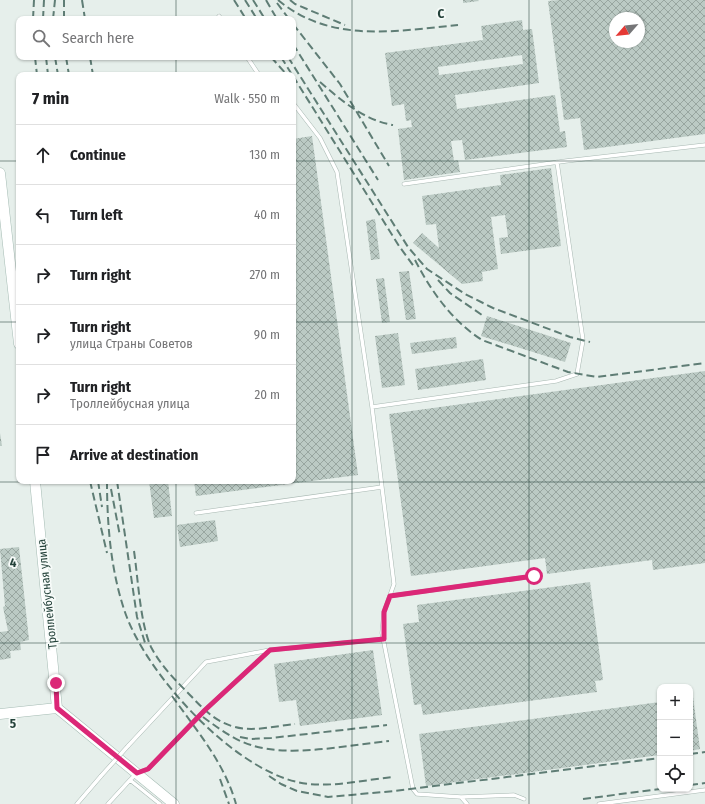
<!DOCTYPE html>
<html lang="en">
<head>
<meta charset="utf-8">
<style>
	:root { --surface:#fff; --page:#f6f6f6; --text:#202124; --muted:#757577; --line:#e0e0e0 }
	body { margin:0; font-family:"Fira Sans Condensed",sans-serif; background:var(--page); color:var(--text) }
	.controls { position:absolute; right:12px; bottom:12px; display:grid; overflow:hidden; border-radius:8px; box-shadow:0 1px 3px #0004 }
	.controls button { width:36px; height:36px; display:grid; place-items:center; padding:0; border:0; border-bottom:1px solid var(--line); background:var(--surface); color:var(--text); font:20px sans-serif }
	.compass { position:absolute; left:609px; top:12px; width:36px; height:36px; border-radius:50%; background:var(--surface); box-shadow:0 1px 3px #0004; rotate:242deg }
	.stop { position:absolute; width:12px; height:12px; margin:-9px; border:3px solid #db2777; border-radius:50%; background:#fff }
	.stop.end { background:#db2777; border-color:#fff; box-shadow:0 1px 4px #0008 }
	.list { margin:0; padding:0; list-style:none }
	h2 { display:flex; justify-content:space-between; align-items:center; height:52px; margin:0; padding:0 16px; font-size:17px }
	h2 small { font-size:13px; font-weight:400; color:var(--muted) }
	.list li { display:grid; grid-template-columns:26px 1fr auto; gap:12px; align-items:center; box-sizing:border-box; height:60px; padding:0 16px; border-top:1px solid var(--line) }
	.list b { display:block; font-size:15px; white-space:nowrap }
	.list p { margin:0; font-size:13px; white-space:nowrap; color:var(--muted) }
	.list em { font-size:13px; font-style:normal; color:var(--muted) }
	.icon { flex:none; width:22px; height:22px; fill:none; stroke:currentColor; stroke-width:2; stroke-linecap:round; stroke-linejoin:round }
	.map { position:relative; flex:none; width:705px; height:804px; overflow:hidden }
	.search { position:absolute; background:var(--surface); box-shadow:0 1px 3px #0004; left:16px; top:16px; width:280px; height:44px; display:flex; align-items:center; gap:10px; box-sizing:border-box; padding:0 14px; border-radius:8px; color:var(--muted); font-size:15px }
	.panel { position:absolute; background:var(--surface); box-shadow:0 1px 3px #0004; left:16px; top:72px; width:280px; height:412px; border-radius:8px }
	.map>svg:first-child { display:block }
	.building { fill:url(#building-cross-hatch); fill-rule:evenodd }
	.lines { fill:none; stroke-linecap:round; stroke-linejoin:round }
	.service-casing { stroke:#a8b8b2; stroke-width:4.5 }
	.secondary-casing { stroke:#a4bbb3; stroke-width:11 }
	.service { stroke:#fff; stroke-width:3.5 }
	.secondary { stroke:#fff; stroke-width:10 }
	.rail { stroke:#5f7d75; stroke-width:2; stroke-dasharray:8 4; stroke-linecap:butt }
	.service-bridge-casing { stroke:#a8b8b2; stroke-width:4.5; stroke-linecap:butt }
	.service-bridge { stroke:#fff; stroke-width:3.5 }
	.route { stroke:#db2777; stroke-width:5 }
	.grid { fill:none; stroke:#24423a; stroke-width:1; stroke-opacity:0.55 }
	.labels { text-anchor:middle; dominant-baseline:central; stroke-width:3.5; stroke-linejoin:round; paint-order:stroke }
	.street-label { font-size:12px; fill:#24423a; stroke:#f7fbf9 }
	.grid-label { font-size:13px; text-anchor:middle; font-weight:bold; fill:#24423a; stroke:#f7fbf9; stroke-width:3.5; stroke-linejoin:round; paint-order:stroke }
</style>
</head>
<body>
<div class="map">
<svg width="705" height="804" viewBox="0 0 705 804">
	<defs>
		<pattern id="building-cross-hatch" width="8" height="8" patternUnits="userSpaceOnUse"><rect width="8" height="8" fill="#bbcac4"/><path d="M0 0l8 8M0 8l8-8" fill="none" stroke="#98a6a0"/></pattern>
	</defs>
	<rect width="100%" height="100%" fill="#e6efeb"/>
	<path class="building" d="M463,0h15l1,1 -16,2z
		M559,0h146v134l-121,16 -4,-32 -16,2 -16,-119zM615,18h24v24h-24z
		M522,20l1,10 9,-1 7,54 -84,12 2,14 98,-14 5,37 5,-1 2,16 -102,13 -3,-20 -11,1 3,20 4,-1 2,12 -56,8 -6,-51 14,-2 -1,-7 -5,1 -2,-17 -12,2 -7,-53 98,-13 -2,-14zM522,55l1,9 -84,11 -1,-8z
		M312,136l46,339 -162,21 -2,-15h99v-342z
		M551,168l10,78 -60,8 -2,-16 9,-1 -3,-22 -14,2 7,52 -16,3 1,9 -21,3 -49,-41 9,-10 17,15 -3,-24 -10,1 -4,-29 79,-11 -1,-10z
		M375,219l5,40 -9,1 -5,-39z
		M409,271l7,48 -10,1 -7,-48z
		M384,278l6,44 -8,1 -6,-44z
		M487,316l84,27 -6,19 -84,-26z
		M398,333l7,52 -23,3 -7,-52z
		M456,337l1,11 -45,6 -2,-11z
		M483,359l3,21 -68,10 -3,-21z
		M705,371v192l-52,7 -1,-10 -105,14 -2,-16 -134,18 -22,-162z
		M0,433l2,13h-2z
		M149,481h19l4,35 -18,2z
		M215,520l3,21 -38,6 -3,-22z
		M19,547l10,93 -9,2 1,8 -11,1 1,7 -11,2v-28l8,-1 -5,-24 2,-1 -5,-57z
		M590,582l13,98 -8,1 2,11 -174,23 -2,-11 -7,1 -11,-81 16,-2 -2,-17z
		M373,650l9,65 -82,11 -4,-26 -17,2 -5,-38z
		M693,697l7,52 -10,2v-53z
		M660,702v53l-234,31 -7,-52z"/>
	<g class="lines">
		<g class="service-casing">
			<path id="service" d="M219,16l2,3
				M247,57l12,18
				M293,103l27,35 17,34 35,235
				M404,184l162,-23 139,-16
				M196,513l186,-26
				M390,596l144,-20
				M128,746l78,-84 64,-12 114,-11
				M461,797l53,-2 10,4
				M77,804l24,-28
				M108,804l22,-24
				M160,804l-30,-24 7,-7 11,-4 57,-59 65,-60
				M467,804l-6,-7 -44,-3 -4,-5 -31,-156 2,-21 10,-28 -22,-177 184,-26 21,-7 6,-34 -26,-178
				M599,804l106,-14"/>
		</g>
		<g class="secondary-casing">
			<path id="secondary" d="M0,173l19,171
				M35,481l22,227
				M57,708l117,96
				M0,714l57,-6"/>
		</g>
		<use href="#service" class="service"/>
		<use href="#secondary" class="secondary"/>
		<path class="rail" d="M82,0l3,19
			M234,0l12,19
			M245,0l12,19
			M253,0l12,19
			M266,0l11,19
			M278,0c53,44 118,31 180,25
			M290,0l5,4 50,21
			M277,3l12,16
			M33,19l1,-19
			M43,19l1,-19
			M53,19l2,-19
			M64,19v-19
			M293,24l47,60 49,82
			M293,44l85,136
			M35,57l2,18
			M46,57l2,18
			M55,57l3,18
			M66,57l3,18
			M90,57l3,18
			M271,57l16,18
			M281,57l10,16
			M288,57l120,190 19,22 38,25 28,14 77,29 20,5
			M293,76l106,170 16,22
			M320,82c22,19 44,38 73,43
			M415,260c16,31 37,61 67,80l86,32 29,5 108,-14
			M438,280l12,13 32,22
			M90,481l17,72
			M98,481l4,26
			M107,481c0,45 4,92 19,134 23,62 106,152 171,167 30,7 66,-2 96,-5
			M117,481l20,136 9,29
			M111,489l9,47
			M134,551c4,27 6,72 17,96 10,19 25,34 40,49 13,14 25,26 44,31 18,5 41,-1 60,-3
			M172,696c25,35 52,66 64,108
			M203,717c15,11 31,23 48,28 38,13 98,0 138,-4
			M240,737l10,2 21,-1 116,-13
			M690,754l15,-2
			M269,776l12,8 16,7 31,6 66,-6 266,-33
			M220,779l9,25
			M690,785l15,-2
			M583,799l77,-10"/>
		<g class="service-bridge-casing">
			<path id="service-bridge" d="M101,776l27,-30"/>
		</g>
		<use href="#service-bridge" class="service-bridge"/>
	</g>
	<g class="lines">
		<path class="route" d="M56,683l1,25 80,65 11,-4 57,-59 65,-60 114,-11v-27l6,-16 144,-20"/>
	</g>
	<path class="grid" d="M176,0v19M352,0v804M529,0v804M176,57v18M0,161h19M293,161h412M0,322h19M293,322h412M176,481v323M0,482h705M0,643h705"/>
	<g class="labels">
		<g class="street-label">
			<text transform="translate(47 594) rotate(-96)">Троллейбусная улица</text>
		</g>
	</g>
	<g class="grid-label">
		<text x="441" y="18">C</text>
		<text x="13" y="567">4</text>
		<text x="13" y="728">5</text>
	</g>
</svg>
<div class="controls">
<button>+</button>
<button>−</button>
<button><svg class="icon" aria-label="locate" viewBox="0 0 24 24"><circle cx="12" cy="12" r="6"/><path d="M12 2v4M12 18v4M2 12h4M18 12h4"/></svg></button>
</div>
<svg class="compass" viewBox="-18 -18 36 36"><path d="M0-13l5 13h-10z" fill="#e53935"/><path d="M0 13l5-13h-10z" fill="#757577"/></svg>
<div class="stop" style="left:534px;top:576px"></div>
<div class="stop end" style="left:56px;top:683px"></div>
<div class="search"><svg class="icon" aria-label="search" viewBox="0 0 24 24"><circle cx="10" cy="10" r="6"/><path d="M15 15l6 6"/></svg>Search here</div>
<section class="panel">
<h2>7 min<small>Walk · 550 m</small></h2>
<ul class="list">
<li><svg class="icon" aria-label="ahead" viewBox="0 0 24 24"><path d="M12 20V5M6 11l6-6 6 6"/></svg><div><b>Continue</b></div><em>130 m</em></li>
<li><svg class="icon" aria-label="left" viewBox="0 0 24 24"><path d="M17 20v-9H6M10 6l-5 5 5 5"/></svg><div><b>Turn left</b></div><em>40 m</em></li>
<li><svg class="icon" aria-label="right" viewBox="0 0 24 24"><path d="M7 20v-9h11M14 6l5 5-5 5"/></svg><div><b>Turn right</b></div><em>270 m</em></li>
<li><svg class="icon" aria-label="right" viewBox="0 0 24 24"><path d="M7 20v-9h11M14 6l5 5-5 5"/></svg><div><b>Turn right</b><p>улица Страны Советов</p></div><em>90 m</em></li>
<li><svg class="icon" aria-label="right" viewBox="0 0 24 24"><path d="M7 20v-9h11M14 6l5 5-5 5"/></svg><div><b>Turn right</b><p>Троллейбусная улица</p></div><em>20 m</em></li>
<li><svg class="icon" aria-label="arrive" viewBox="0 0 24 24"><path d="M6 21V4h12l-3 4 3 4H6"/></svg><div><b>Arrive at destination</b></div></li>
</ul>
</section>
</div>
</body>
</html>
